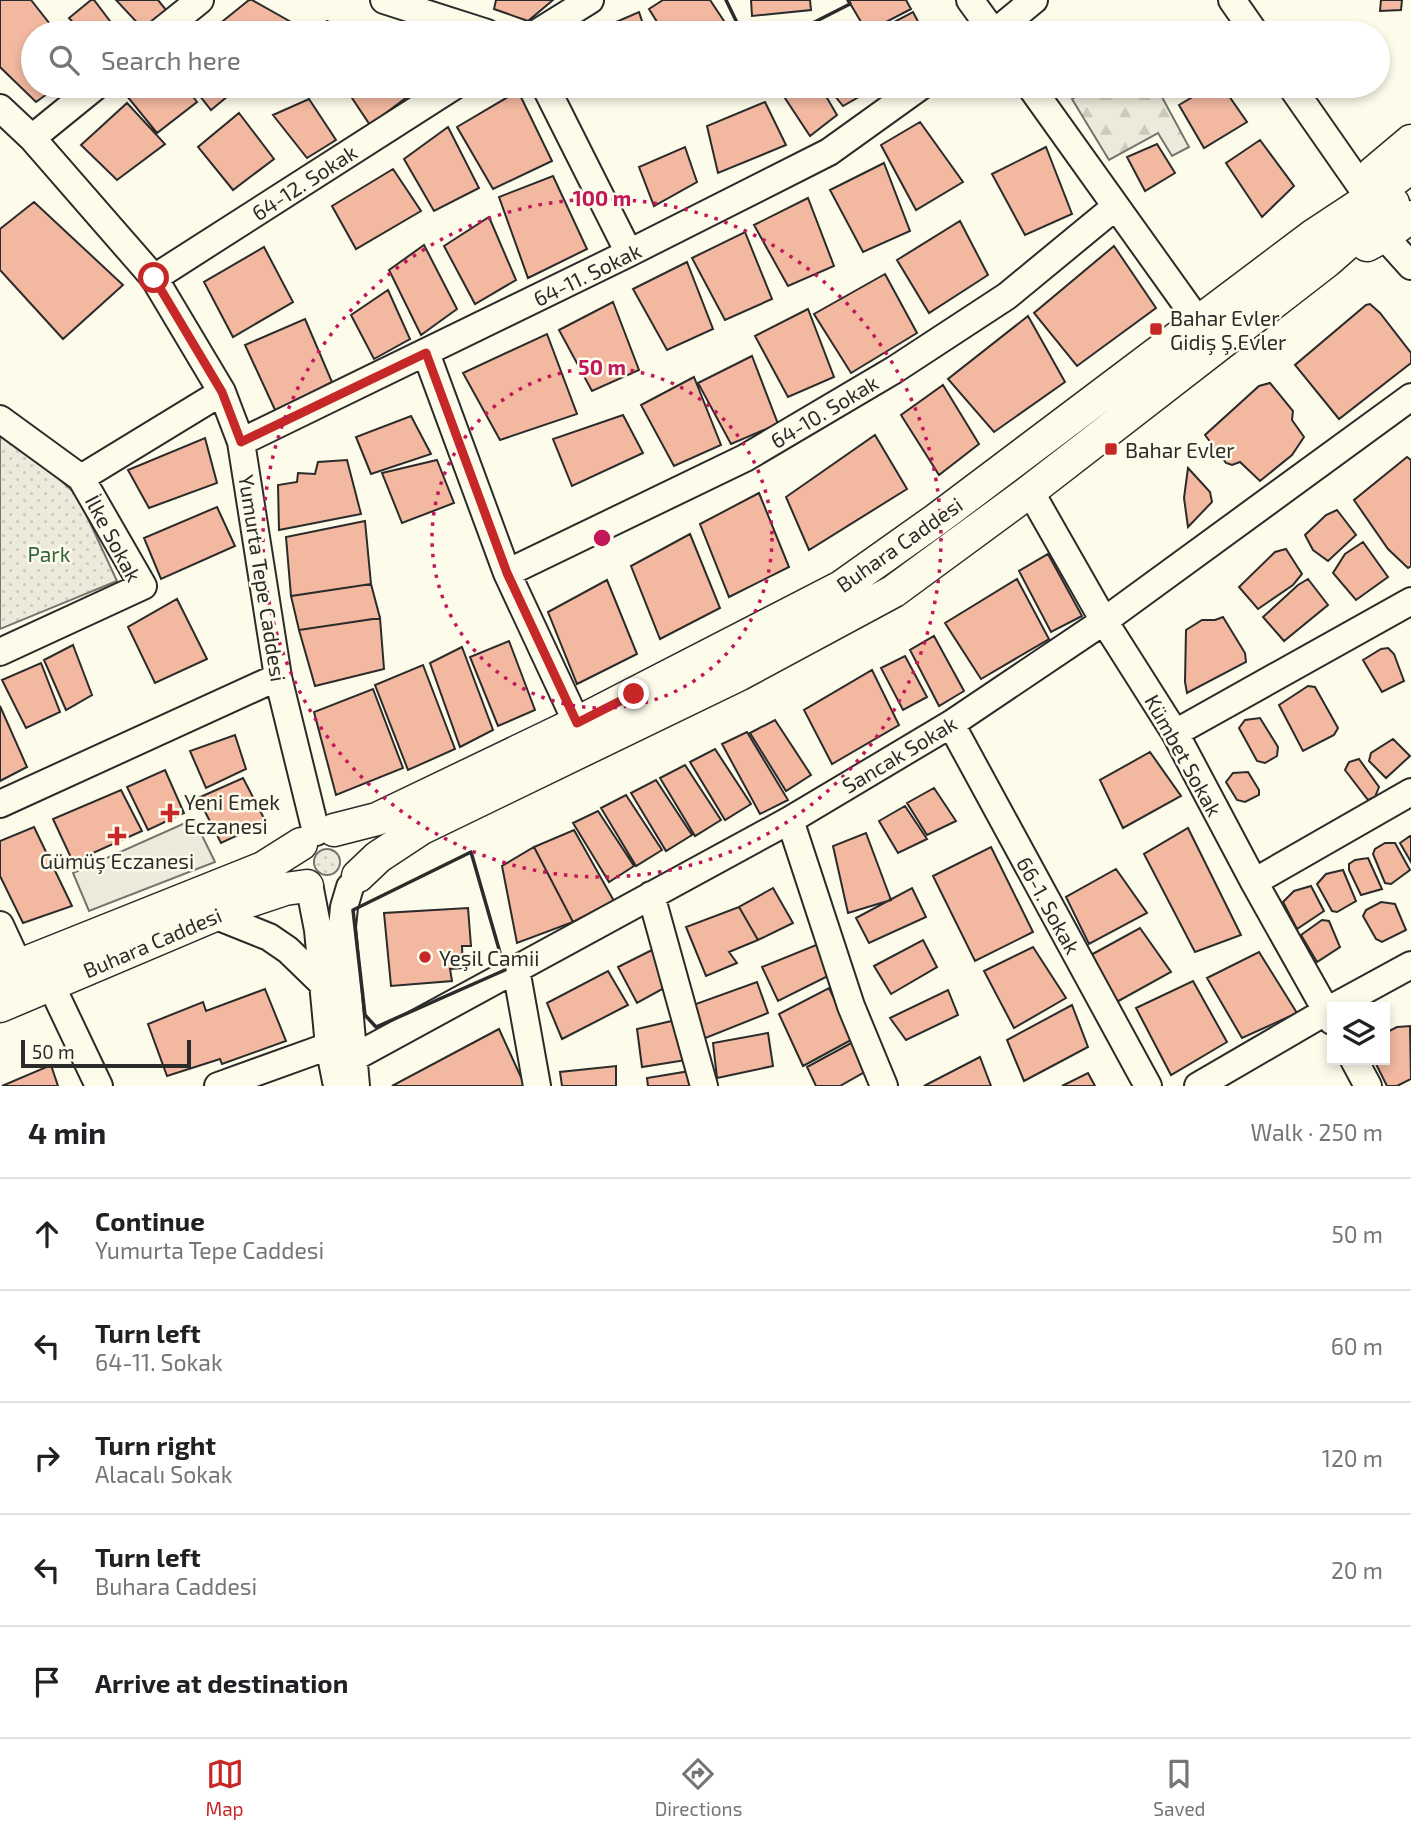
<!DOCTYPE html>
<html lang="en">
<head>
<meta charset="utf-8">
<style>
	:root { --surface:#fff; --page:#f6f6f6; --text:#202124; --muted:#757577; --line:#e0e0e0; --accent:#c62828 }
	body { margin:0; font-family:"Exo 2",sans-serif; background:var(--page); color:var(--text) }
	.controls { position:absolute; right:21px; bottom:21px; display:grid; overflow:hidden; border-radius:0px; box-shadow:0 4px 10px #0003 }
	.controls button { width:63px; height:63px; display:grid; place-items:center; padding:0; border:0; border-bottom:2px solid var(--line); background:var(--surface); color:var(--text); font:35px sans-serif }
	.scale { position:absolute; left:21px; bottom:18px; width:170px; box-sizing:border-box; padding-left:7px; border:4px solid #2b2b2b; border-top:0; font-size:19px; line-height:24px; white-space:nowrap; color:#2b2b2b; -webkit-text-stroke:5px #fdfbea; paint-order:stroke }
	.stop { position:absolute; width:21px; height:21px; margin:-16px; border:5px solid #c62828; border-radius:50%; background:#fff }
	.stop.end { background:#c62828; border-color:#fff; box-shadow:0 2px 7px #0008 }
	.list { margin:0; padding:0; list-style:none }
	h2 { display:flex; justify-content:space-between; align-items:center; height:91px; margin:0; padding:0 28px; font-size:30px }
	h2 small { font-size:23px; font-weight:400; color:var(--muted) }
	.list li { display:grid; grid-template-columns:46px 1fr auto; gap:21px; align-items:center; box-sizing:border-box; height:112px; padding:0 28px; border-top:2px solid var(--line) }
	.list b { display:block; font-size:26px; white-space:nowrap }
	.list p { margin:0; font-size:23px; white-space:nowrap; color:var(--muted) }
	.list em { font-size:23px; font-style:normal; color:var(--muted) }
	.icon { flex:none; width:38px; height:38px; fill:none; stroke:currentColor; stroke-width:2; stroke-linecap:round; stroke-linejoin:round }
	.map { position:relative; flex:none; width:1411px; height:1086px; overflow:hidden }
	.search { position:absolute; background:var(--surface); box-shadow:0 4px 10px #0003; left:21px; right:21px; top:21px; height:77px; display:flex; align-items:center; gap:18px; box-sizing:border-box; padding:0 24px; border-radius:38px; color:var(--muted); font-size:26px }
	.sheet { height:651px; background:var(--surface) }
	nav { display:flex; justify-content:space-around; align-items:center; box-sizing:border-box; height:98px; border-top:2px solid var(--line); background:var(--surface); font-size:19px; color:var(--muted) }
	nav a { display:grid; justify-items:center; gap:4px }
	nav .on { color:var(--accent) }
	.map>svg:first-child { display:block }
	.grass { fill:url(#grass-dots); stroke:#74746e; stroke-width:2 }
	.forest { fill:url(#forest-firs); stroke:#74746e; stroke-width:2 }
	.parking { fill:#eceadb; stroke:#74746e; stroke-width:2 }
	.building { fill:#f2b8a0; stroke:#2b2b2b; stroke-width:2 }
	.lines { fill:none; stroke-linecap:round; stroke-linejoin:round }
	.minor-casing { stroke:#2b2b2b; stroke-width:30 }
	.major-casing { stroke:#2b2b2b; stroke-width:35 }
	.minor { stroke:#fdfbea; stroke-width:26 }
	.major { stroke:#fdfbea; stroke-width:32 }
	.wall { stroke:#2b2b2b; stroke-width:3.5 }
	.route { stroke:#c62828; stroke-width:9 }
	.ring { fill:none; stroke:#c2185b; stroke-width:3.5; stroke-dasharray:3.5 7 }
	.poi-dot { fill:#c62828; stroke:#fdfbea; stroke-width:2.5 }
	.labels { text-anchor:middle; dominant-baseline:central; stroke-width:5; stroke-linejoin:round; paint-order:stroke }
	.street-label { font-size:21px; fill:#2b2b2b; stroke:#fdfbea }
	.poi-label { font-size:21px; fill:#2b2b2b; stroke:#fdfbea; text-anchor:start }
	.park-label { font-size:21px; fill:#34623c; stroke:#fdfbea }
	.centre { fill:#c2185b; stroke:#fdfbea; stroke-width:3.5 }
	.ring-label { font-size:21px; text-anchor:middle; font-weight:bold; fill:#c2185b; stroke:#fdfbea; stroke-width:5; stroke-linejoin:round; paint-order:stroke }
</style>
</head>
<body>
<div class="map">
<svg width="1411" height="1086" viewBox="0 0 1411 1086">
	<defs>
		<pattern id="grass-dots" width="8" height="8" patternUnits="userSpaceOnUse" patternTransform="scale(1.75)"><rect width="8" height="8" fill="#ecebdb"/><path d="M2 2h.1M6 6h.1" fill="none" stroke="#cbcabc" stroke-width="1.8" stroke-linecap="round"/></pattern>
		<pattern id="forest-firs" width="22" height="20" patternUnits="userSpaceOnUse" patternTransform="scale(1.75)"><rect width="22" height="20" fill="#ecebdb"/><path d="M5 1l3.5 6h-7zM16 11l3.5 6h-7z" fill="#cbcabc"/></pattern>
	</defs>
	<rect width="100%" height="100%" fill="#fdfbea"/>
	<path class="grass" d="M0,436l24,12 53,47 40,86 -117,48z
		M314 862a13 13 0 1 1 26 0a13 13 0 1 1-26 0Z"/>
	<path class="forest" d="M1093,86h63l33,61 -17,9 -14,-23 -49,27 -37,-61z"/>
	<path class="parking" d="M194,819l21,43 -126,49 -16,-38z"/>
	<path class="building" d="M0,0h31l26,33h-24v53h25l-22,16 -36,-35z
		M91,0h3l25,33h-37l-13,-15z
		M116,0h42l9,11 -23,19z
		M249,0h3l48,27 -8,6h-75l-4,-4z
		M496,0h57l-25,21 -34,-12z
		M663,0h47l22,33h-68l-15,-24z
		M751,0h59l1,10 -59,6z
		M848,0h58l5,9 -44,23z
		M1381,0h21l-1,10 -21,1z
		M639,12l7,21h-53v-1z
		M913,12l11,21h-51z
		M327,21l27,12h-41z
		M1068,23l7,10h-28z
		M127,86h58l12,16 -40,31 -35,-43z
		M192,86h48l-29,24z
		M344,86h60l7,8 -41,31z
		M777,86h43l17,29 -27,21z
		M827,86h51l-35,20z
		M1160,86h23l-17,9z
		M1211,86h11l25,36 -43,26 -25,-43z
		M518,91l34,70 -59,28 -36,-62z
		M309,99l27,41 -29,18 -34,-43z
		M765,102l21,43 -68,28 -11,-47z
		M127,103l38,41 -48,36 -36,-35z
		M239,113l35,46 -41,31 -35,-43z
		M920,122l43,60 -47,28 -35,-65z
		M448,127l31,61 -45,23 -30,-52z
		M1260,140l34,46 -32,31 -36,-54z
		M1157,144l18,29 -30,18 -18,-34z
		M685,147l12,35 -43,24 -15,-39z
		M1046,147l26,67 -47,21 -33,-61z
		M884,163l26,68 -47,21 -33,-62z
		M393,169l28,42 -65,38 -24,-43z
		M553,176l34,73 -59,29 -29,-81z
		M808,198l26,68 -46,20 -34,-61z
		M34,202l89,83 -60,54 -63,-69v-41z
		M489,217l27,63 -41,24 -31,-58z
		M960,221l28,54 -59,38 -32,-53z
		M745,232l27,67 -47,21 -33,-62z
		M424,245l33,64 -36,26 -32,-65z
		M1114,246l42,62 -79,58 -43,-53z
		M264,247l29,55 -60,35 -29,-55z
		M687,262l26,67 -46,21 -34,-61z
		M885,274l32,59 -66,40 -37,-59z
		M388,290l22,49 -36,20 -23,-44z
		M613,302l26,68 -47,21 -33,-61z
		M1370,304l10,9 31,40v10l-72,56 -44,-54 71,-60z
		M808,309l26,68 -46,20 -33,-61z
		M1028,316l37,66 -71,50 -46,-53z
		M305,319l27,63 -56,30 -31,-67z
		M547,334l30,80 -77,26 -37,-67z
		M752,356l26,68 -47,20 -33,-61z
		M694,377l27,68 -47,21 -33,-61z
		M1270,383l23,28 -1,9 12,17 -12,18 -32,26 -20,-19 -8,3 -6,-2 -21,-28 54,-49z
		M943,385l36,59 -40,31 -38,-60z
		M623,415l20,38 -71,33 -19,-47z
		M411,416l20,38 -60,20 -15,-37z
		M875,435l32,54 -98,61 -23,-53z
		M205,438l12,45 -68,25 -21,-38z
		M1407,457l4,3v106l-3,2 -20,-19 -34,-49z
		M347,460l14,54 -82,16 -1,-45 19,-3 1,-9 17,1 3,-12z
		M437,460l17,43 -52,20 -20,-50z
		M1188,468l22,24 2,10 -24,25 -4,-29z
		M759,493l30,74 -60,30 -29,-73z
		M217,507l18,39 -74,33 -17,-41z
		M1337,510l19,25 -28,26 -15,-11 -8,-15 21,-20z
		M365,521l6,63 -80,12 -5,-59z
		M690,534l30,74 -60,31 -29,-73z
		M1363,542l25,35 -32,23 -23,-27 12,-19z
		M1286,549l16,25 -9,11 -35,24 -19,-22 36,-35z
		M1048,554l34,62 -31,16 -32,-61z
		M1017,579l32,60 -68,40 -36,-56z
		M1308,579l20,26 -44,36 -21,-24 35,-32z
		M607,580l30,74 -60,30 -29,-72z
		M371,584l9,34 -81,12 -8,-34z
		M177,599l30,60 -52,24 -27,-56z
		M1223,617l22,36 1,9 -59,31 -2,-11 1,-52 16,-10h13z
		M380,618l4,51 -69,17 -16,-56z
		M934,636l30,55 -25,15 -29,-56z
		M509,641l26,69 -37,16 -28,-69z
		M73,645l19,50 -26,15 -22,-50z
		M462,647l31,83 -33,17 -30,-84z
		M1388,648l6,6 10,27 -22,11 -19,-32 18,-11z
		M905,656l22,41 -24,13 -22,-42z
		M41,663l19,49 -34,16 -24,-48z
		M423,665l32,84 -47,21 -33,-85z
		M872,670l27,55 -67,39 -28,-54z
		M1308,686l7,1 23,41 -4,7 -31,16 -24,-46z
		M373,689l30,79 -67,27 -22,-83z
		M0,706l27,61 -27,14z
		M1260,718l18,29 -1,9 -12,7 -8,-2 -18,-33 6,-8z
		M775,720l36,55 -25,16 -36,-58z
		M747,732l41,68 -28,14 -38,-70z
		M235,735l11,34 -40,19 -16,-37z
		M1393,739l17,17 -24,22 -17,-17 2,-8z
		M715,749l36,55 -26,16 -35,-58z
		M1150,752l31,44 -58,32 -23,-48z
		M1359,759l20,28 -4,10 -7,3 -23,-30 4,-8z
		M685,765l36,55 -26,16 -35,-58z
		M165,770l19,43 -36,17 -21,-43z
		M1248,772l11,18v5l-14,7 -8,-2 -11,-18 7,-9z
		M243,778l23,44 -45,21 -23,-45z
		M656,780l36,55 -26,16 -35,-58z
		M934,788l22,33 -29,14 -20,-32z
		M121,790l21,41 -69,31 -20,-43z
		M626,795l36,55 -26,16 -35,-58z
		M905,806l22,33 -29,14 -19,-32z
		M598,811l36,55 -25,16 -36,-59z
		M34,827l38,79 -49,17 -23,-47v-35z
		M1188,828l53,107 -46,17 -51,-98z
		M574,830l40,71 -41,21 -39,-75z
		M866,833l25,67 -43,13 -15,-67z
		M1410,836h1v26l-11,-19z
		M1385,843h10l15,27 -19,14 -6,-1 -12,-29 2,-5z
		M534,847l39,75 -56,21 -15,-77z
		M991,847l42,85 -58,29 -42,-85z
		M1368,858l14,31 -21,6 -12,-25v-6l6,-4z
		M1116,869l31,44 -58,31 -23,-47z
		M1343,870l13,31 -19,11 -5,-1 -15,-27 9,-10z
		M1311,886l13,25 -27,18 -14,-27 11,-11z
		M773,888l20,35 -35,17 -19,-33z
		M912,888l14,29 -57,26 -13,-25z
		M1381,902l14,2 11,26 -24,12 -6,-3 -13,-23 3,-6z
		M739,907l19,33 -29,12 8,11 -31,13 -20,-49z
		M468,908l3,38h-9l1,22 -13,1 2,12 -61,5 -7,-73z
		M1322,920l7,1 11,26 -23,15 -16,-27z
		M1140,928l31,44 -58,32 -24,-48z
		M923,940l14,27 -46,27 -17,-28z
		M821,943l13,30 -56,28 -16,-34z
		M1033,947l33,51 -52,30 -30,-57z
		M652,950l14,37 -29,16 -19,-36z
		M1259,952l38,61 -55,25 -35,-60z
		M608,971l20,34 -66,34 -15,-36z
		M1193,981l34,61 -56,33 -35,-67z
		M757,982l11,31 -65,26 -10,-34z
		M829,988l24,51 -50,27 -24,-52z
		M265,989l21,52 -64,23 -2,-5 -53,17 -19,-52 55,-22 3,9z
		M948,990l10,25 -52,25 -16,-22z
		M1072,1005l16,42 -64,34 -17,-41z
		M676,1020l10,40 -44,7 -5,-38z
		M1410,1026l1,53 -14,7h-10l-13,-26h11v-27l12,-6z
		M499,1029l26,57h-133z
		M768,1033l5,33 -56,12 -4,-35z
		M853,1042l15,28 -28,16h-24l-9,-19z
		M980,1057l11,29h-67z
		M51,1065l7,21h-56z
		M616,1066v20h-54l-2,-14z
		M690,1071l3,15h-45l-1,-8z
		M1088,1073l7,13h-33z"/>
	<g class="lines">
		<g class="minor-casing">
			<path id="minor" d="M384,0l103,33
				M970,0l24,33
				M1232,0l23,33
				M159,33l41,-33
				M537,33l53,-33
				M994,33l40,-33
				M545,86l84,167
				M1030,86l168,235
				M1291,86l69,99
				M0,108l32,30 122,140 68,114 19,50 37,235 38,155
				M32,138l64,-52
				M1384,236l27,30
				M154,278l300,-192
				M426,353l81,220 70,150
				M0,419l81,59 62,108 -143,66
				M241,442l388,-189 200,-101 92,-66
				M81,478l141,-86
				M1030,491l74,130 71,112 79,149 78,139
				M507,573l238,-115 149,-88 113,-74 108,-89
				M951,724l197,362
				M1175,733l236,-132
				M0,804l278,-127
				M790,820l61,186 33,80
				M1254,882l157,-90
				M350,887l-6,20 -2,20 14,159
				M310,889l8,41 11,116 7,35
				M651,895l53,191
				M214,915l55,22 19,13 35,34
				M0,925l19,41
				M516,969l21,117
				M51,985l48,101
				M1334,1007l77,-42
				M1354,1060l14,26
				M333,1065l20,-7 437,-238 161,-96 153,-103 307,-224
				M218,1086l111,-40
				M1198,1086l134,-78"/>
		</g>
		<g class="major-casing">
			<path id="major" d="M1373,173l38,-32
				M1367,245l17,-9 27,-19
				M334,830l43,-11 200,-96 264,-136 96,-68 377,-284 56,-37 41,-31
				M358,876l20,-19 44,-29 318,-154 154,-83 136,-100 297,-230 66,-58
				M0,973l263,-105 38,-24
				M0,1006l243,-103 42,-14 22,-3"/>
		</g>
		<use href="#minor" class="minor"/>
		<use href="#major" class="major"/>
		<path class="wall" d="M726,0l16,33
			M793,33l57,-29 -2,-4
			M471,852l34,118 -129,57 -11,-12 -12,-105z"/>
	</g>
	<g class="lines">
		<path class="route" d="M154,278l68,114 19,50 185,-89 81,220 70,150 57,-29"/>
	</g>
	<g class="ring">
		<circle cx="602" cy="538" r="170"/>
		<circle cx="602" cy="538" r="339"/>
	</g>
	<g class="poi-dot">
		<rect x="1149" y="322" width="14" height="14" rx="3.5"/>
		<rect x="1104" y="442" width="14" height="14" rx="3.5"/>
		<path d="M166.5 802.5h7v7h7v7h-7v7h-7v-7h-7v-7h7z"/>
		<path d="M113.5 825.5h7v7h7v7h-7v7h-7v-7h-7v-7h7z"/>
		<circle cx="425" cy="957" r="7"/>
	</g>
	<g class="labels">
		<g class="street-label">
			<text transform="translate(304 182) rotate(-33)">64-12. Sokak</text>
			<text transform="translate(587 274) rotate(-26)">64-11. Sokak</text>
			<text transform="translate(824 411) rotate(-31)">64-10. Sokak</text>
			<text transform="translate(114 538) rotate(62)">İlke Sokak</text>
			<text transform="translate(899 544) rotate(-35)">Buhara Caddesi</text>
			<text transform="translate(263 578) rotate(81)">Yumurta Tepe Caddesi</text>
			<text transform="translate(899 754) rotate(-31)">Sancak Sokak</text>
			<text transform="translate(1184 755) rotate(61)">Kümbet Sokak</text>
			<text transform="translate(1049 905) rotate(61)">66-1. Sokak</text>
			<text transform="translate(152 942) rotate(-23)">Buhara Caddesi</text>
		</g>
		<g class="poi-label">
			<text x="1170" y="317">Bahar Evler<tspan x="1170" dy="24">Gidiş Ş.Evler</tspan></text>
			<text x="1125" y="449">Bahar Evler</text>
			<text x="184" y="801">Yeni Emek<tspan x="184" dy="24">Eczanesi</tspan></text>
			<text x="117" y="860" text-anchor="middle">Gümüş Eczanesi</text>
			<text x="439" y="957">Yeşil Camii</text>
		</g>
		<g class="park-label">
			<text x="49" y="553">Park</text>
		</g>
	</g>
	<circle cx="602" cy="538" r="10" class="centre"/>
	<g class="ring-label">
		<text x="602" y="206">100 m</text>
		<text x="602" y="375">50 m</text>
	</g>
</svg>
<div class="controls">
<button><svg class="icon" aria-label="layers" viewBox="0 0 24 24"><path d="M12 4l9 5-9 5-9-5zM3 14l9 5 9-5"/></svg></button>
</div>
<div class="scale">50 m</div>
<div class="stop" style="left:154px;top:278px"></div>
<div class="stop end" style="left:634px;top:694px"></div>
<div class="search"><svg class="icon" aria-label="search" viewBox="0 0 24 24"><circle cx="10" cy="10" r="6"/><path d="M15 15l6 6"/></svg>Search here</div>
</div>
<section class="sheet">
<h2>4 min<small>Walk · 250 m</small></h2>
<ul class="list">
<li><svg class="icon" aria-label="ahead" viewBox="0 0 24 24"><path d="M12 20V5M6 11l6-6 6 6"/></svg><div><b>Continue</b><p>Yumurta Tepe Caddesi</p></div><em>50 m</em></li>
<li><svg class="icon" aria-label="left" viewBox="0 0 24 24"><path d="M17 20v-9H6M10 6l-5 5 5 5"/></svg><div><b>Turn left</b><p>64-11. Sokak</p></div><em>60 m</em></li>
<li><svg class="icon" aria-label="right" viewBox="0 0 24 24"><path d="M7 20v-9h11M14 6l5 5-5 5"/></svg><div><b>Turn right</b><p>Alacalı Sokak</p></div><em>120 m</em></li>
<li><svg class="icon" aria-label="left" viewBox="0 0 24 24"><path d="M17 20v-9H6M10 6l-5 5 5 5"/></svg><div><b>Turn left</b><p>Buhara Caddesi</p></div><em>20 m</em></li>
<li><svg class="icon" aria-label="arrive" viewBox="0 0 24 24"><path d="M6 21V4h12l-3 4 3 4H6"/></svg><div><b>Arrive at destination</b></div></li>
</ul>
</section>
<nav>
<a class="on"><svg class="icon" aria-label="map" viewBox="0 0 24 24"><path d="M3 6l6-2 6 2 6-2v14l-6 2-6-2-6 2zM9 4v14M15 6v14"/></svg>Map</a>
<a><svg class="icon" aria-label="directions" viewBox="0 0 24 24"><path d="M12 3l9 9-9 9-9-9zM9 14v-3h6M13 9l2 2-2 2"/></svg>Directions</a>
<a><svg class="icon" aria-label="saved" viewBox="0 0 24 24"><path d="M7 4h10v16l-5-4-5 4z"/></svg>Saved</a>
</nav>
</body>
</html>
